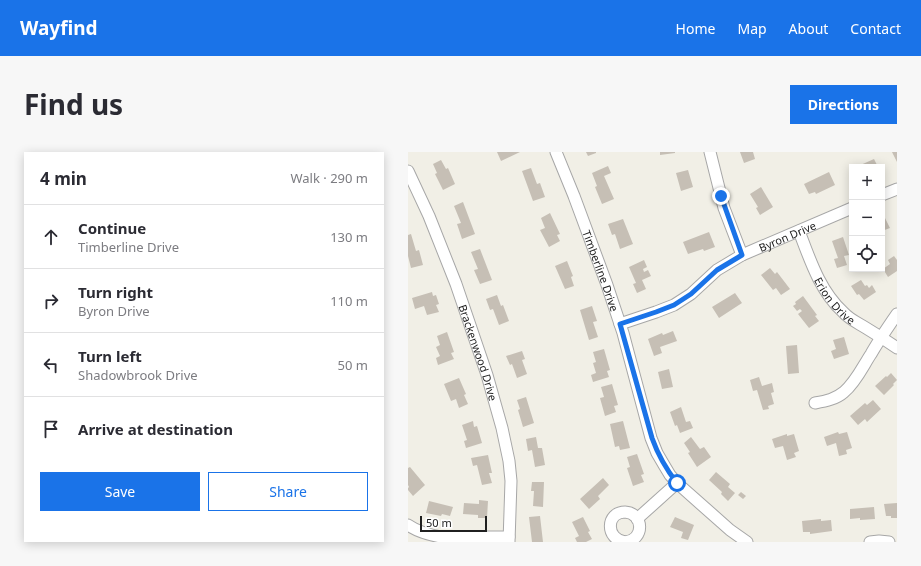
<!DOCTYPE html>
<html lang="en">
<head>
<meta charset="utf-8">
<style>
	:root { --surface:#fff; --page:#f7f7f7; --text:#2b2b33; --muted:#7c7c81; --line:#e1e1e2; --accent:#1a73e8 }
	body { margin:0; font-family:"Noto Sans",sans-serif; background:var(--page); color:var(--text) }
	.controls { position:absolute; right:12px; top:12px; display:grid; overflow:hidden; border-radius:0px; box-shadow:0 2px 10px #0003 }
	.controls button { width:36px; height:36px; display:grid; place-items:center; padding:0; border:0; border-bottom:1px solid var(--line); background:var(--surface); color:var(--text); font:20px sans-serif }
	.scale { position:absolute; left:12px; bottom:10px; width:67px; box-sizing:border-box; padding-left:4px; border:2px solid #202020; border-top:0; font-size:11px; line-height:14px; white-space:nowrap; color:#202020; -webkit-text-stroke:3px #fff; paint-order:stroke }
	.stop { position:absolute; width:12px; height:12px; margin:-9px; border:3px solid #1a73e8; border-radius:50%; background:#fff }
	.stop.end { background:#1a73e8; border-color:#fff; box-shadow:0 1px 4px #0008 }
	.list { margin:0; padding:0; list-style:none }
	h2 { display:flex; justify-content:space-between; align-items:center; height:52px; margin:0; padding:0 16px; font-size:17px }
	h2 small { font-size:13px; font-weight:400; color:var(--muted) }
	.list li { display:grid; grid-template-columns:26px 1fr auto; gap:12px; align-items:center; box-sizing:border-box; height:64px; padding:0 16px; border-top:1px solid var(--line) }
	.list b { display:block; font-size:15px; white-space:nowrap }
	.list p { margin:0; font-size:13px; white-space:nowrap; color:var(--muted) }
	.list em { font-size:13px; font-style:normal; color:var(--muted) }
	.actions { display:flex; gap:8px; padding:12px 16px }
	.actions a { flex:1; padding:9px 0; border:1px solid var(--accent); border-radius:0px; text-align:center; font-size:14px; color:var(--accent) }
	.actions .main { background:var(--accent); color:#fff }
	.icon { flex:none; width:22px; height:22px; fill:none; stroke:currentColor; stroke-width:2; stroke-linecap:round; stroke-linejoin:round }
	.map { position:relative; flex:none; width:489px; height:390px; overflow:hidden; border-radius:0px }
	header { display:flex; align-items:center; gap:24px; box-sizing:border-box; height:56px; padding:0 20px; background:var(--accent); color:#fff }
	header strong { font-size:19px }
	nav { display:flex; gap:22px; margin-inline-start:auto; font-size:14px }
	.intro { display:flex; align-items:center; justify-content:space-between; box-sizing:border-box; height:96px; padding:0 24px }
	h1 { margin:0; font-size:28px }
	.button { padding:10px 18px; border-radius:0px; background:var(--accent); color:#fff; font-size:14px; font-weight:700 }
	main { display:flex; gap:24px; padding:0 24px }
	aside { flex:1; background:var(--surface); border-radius:0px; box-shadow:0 2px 10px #0003 }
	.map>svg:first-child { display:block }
	.building { fill:#c6bfb5 }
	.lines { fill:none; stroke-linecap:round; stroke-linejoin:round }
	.minor-casing { stroke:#a7a7a7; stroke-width:13 }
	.minor { stroke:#fff; stroke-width:11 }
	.route { stroke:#1a73e8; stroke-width:5 }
	.labels { text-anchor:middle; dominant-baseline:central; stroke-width:3.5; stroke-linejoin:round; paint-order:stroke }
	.street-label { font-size:11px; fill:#202020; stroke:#fff }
</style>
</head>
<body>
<header>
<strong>Wayfind</strong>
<nav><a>Home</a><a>Map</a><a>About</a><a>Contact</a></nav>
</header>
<div class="intro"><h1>Find us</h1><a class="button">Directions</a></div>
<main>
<aside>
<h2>4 min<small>Walk · 290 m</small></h2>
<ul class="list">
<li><svg class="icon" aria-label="ahead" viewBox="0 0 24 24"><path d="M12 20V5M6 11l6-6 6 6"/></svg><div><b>Continue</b><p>Timberline Drive</p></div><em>130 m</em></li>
<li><svg class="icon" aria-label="right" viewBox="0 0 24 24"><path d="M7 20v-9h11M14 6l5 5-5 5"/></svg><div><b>Turn right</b><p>Byron Drive</p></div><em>110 m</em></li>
<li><svg class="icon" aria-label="left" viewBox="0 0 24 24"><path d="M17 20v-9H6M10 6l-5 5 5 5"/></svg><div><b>Turn left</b><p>Shadowbrook Drive</p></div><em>50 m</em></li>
<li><svg class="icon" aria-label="arrive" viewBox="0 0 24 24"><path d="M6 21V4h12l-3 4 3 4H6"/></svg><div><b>Arrive at destination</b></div></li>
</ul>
<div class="actions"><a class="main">Save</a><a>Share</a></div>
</aside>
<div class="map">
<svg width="489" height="390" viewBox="0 0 489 390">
	<rect width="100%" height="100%" fill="#f1efe6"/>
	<path class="building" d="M89,0h23l-19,9z
		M178,0h10v1l-8,3z
		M252,0h15v1l-15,2z
		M332,0h13l2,7 -11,4z
		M484,0h5v10z
		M466,7l4,8h-22z
		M33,8l5,9 2,-1 7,16 -12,6 -8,-16 2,-1 -4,-9z
		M200,14l3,7 -7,3 10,23 -12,5 -7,-17 2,-1 -5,-13z
		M123,16l6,16 3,-1 5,14 -12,4 -11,-30z
		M280,18l5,17 -12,4 -5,-18z
		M421,20l6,13 -19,9 -1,-2 -6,2 -5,-10z
		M353,35l12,20 -13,8 -4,-7 2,-1 -8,-13z
		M55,50l12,32 -13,5 -5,-15 4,-1 -7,-17z
		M142,61l10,21 -3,1 3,6 -11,6 -9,-17 5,-2 -4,-10z
		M477,66l5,10 -8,3v-12z
		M215,67l10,25 -13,5 -5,-15 -3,1 -4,-11z
		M301,80l6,15 -11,4 -1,-2 -15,5 -5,-12z
		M3,82l5,17 3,-1 4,15 -12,3 -3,-12v-21z
		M435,85l6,18 -5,1 3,9 -10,3 -3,-9 4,-1 -6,-17z
		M72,97l12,31 -12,4 -6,-14 4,-1 -7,-17z
		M486,104l3,4v11l-9,6 -5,-8 7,-5 -2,-4z
		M236,108l3,7 -4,2 1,3 4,-2 3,6 -9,4 4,9 -9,4 -4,-9 3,-1 -7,-16z
		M159,109l6,15 -2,1 3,9 -9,3 -10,-23z
		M362,116l5,6 2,-2 13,17 -9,6 -5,-7 -3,2 -12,-15z
		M453,128l4,6 2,-1 2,3 3,-3 4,7 -12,8 -5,-6 -2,1 -6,-9z
		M24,140l1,4 3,-1 3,9 -3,1 3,7 -12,3 -3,-9 -9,3 -3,-11z
		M327,141l7,10 -23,15 -7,-11z
		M89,143l4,11 2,-1 6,16 -10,4 -6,-16 -3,1 -4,-11z
		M395,144l14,19 -2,1 4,5 -10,7 -11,-14 4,-3 -2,-2 -3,2 -4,-5 3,-2 -1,-2z
		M184,154l5,15 -4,1 5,15 -9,3 -9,-30z
		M265,179l4,10 -17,6 2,6 -8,3 -6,-17 14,-6 1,2z
		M39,180l7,20 -3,1 3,6 -16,6 -2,-7 4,-2 -4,-9 4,-2 -3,-9z
		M436,185l5,17 -15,5 -3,-8 5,-2 -3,-9z
		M389,193l2,28 -11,1 -2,-28z
		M196,197l6,21 -3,1 2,6 -16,5 -2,-7 5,-2 -3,-10 3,-1 -3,-10z
		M114,199l3,8 -3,1 5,14 -10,4 -5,-14 -2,1 -4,-9z
		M261,217l4,18 -11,2 -4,-17z
		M483,221l6,7 -4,4 1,1 -10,10 -9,-9 11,-10 1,1z
		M351,225l3,9 10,-3 2,9 -3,1 3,11 -6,2 1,3 -6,1 -6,-20 -4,1 -3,-11z
		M51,226l7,16 -2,1 4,9 -9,4 -3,-9 -5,2 -7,-17z
		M204,232l6,21 -4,1 2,6 -11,4 -5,-18 4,-1 -3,-10z
		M118,245l8,26 -11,4 -5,-17 2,-1 -3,-9z
		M465,248l8,9 -14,13 -2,-3 -7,6 -8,-9 15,-13 2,2z
		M273,255l5,15 4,-1 3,7 -13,5 -3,-8 -2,1 -5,-14z
		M65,269l1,6 3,-1 5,17 -16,5 -2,-7 3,-1 -5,-15z
		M215,269l7,27 -10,2 -1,-4 -4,1 -5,-23z
		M430,280l1,2 8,-2 5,16 -6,2 1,4 -8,2 -3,-13 -9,3 -3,-9z
		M379,282v2l7,-2 5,17 -5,2 2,4 -9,3 -4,-14 -8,2 -3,-9z
		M128,285l2,11h4l3,17 -10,2 -3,-17 -4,1 -2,-12z
		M283,285l9,12 4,-2 7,10 -14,10 -9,-14 2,-1 -6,-9z
		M229,302l7,20 -3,1 3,7 -11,4 -6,-18 3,-1 -3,-10z
		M80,303l4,18h-3l3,10 -10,2 -5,-20 -4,1 -2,-8z
		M2,315l15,18 -12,11 -5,-6v-2l1,-1 -1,-2v-17z
		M308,320l14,12 -2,3 7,6 -7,8 -7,-7 1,-2 -13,-12z
		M195,326l6,7 -11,11 2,3 -11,10 -9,-10z
		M124,330h12l-1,25 -10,-1 1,-15h-3z
		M333,340l5,4 -3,3 -5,-4z
		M71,348l9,1 -1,17h-9v-3l-15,-1 1,-11 15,1z
		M21,349l24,6 -3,9 -8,-2 -1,2 -15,-3z
		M489,351v15h-6v-2h-5l-2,-12z
		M466,355l1,12 -15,1v-2l-10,1v-10z
		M132,364l3,26h-11l-3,-25z
		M175,365l7,14 -2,1 4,7 -6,3h-9l-2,-4 4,-2 -7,-14z
		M267,365l19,8 -6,15 -7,-2 2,-6 -13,-5z
		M413,367v2l10,-1 1,11 -22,3v-2h-7l-1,-11z"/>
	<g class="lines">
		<g class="minor-casing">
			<g id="minor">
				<path id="s1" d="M148,0l18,44 33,89 16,48 28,105 6,15 7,12 6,10 7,8 53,47 17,12"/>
				<path d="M302,0l14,56 18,47"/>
				<path id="s2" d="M0,19l21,45 27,68 31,91 15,53 7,33 2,20 -2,61"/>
				<path d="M474,43l15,-6"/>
				<path id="s3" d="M391,79c11,29 21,60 44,81 6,7 15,11 23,16 10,6 21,13 31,20"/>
				<path id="s4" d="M212,172l36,-12 18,-7 17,-11 26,-24 25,-15 110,-47"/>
				<path d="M407,251c11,-2 21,-4 29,-11 12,-10 19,-26 27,-38 8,-14 17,-27 26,-40"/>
				<path d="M229,367l40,-36"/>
				<path d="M0,373c10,7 22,10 33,12h68"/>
				<path d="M217,390c-20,-3 -19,-30 0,-30 19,1 20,28 0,30"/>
				<path d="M462,390l9,-1 10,1"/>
			</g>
		</g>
		<use href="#minor" class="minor"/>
	</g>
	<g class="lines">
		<path class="route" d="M269,331c-11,-14 -19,-28 -25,-45l-32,-114 36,-12 18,-7 17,-11 26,-24 25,-15 -21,-59"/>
	</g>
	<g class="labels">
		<g class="street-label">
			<text stroke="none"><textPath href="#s4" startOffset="191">Byron Drive</textPath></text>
			<text stroke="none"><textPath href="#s1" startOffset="127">Timberline Drive</textPath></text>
			<text stroke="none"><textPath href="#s3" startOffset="79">Erion Drive</textPath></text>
			<text stroke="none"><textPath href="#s2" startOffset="195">Brackenwood Drive</textPath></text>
		</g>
	</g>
</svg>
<div class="controls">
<button>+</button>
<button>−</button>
<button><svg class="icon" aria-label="locate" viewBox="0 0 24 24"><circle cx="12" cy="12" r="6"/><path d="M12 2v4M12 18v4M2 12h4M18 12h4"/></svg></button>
</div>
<div class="scale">50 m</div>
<div class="stop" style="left:269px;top:331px"></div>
<div class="stop end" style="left:313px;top:44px"></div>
</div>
</main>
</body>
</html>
